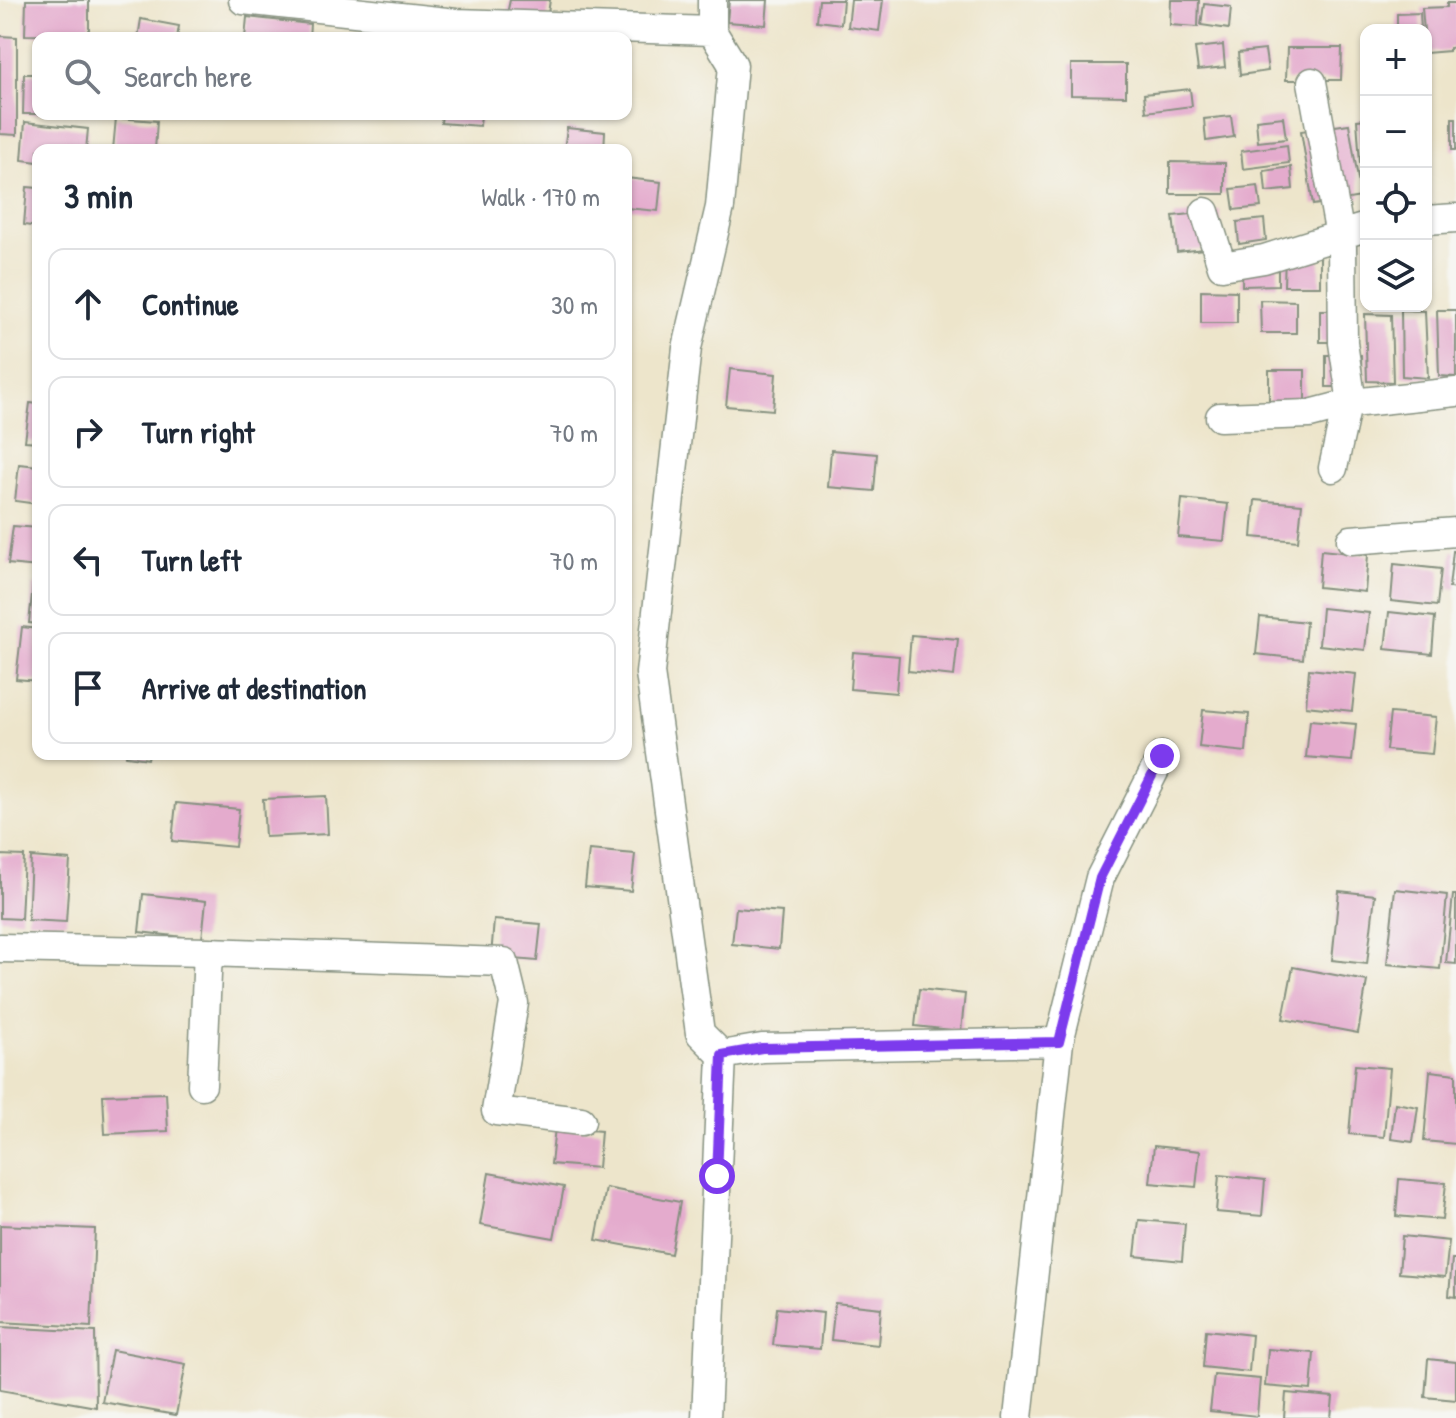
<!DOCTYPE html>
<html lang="en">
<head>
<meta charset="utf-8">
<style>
	:root { --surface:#fff; --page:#f2f2f3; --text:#1f2937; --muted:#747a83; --line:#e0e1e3 }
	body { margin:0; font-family:"Patrick Hand",sans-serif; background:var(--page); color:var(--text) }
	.controls { position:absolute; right:24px; top:24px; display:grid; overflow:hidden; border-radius:16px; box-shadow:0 2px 6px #0004 }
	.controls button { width:72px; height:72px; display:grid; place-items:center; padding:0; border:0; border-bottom:2px solid var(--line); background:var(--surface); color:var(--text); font:40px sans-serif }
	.stop { position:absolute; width:24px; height:24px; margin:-18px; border:6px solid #7c3aed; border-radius:50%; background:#fff }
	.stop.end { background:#7c3aed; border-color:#fff; box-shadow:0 2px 8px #0008 }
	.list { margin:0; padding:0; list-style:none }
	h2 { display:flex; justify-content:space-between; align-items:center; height:104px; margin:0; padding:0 32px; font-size:34px }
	h2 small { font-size:26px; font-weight:400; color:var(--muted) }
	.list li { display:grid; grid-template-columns:52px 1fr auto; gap:24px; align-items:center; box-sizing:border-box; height:112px; margin:0 16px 16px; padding:0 16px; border:2px solid var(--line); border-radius:16px }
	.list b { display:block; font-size:30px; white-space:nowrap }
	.list em { font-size:26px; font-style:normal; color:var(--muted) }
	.icon { flex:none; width:44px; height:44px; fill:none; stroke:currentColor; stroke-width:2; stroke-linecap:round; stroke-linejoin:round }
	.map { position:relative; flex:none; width:1456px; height:1418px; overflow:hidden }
	.search { position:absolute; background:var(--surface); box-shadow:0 2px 6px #0004; left:32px; top:32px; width:600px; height:88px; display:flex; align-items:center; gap:20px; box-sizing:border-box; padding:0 28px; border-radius:16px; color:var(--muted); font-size:30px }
	.panel { position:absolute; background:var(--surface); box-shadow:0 2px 6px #0004; left:32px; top:144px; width:600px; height:616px; border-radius:16px }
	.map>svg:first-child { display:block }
	.building { fill:#e4abcd }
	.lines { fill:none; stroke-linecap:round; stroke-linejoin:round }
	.minor-casing { stroke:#869180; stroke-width:31 }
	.minor { stroke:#fff; stroke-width:28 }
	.route { stroke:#7c3aed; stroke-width:10 }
</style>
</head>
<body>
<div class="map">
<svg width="1456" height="1418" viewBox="0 0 1456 1418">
	<rect width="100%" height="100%" fill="#f6f6f2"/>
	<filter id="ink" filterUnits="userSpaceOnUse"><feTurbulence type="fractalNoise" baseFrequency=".0125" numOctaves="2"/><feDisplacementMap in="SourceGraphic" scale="16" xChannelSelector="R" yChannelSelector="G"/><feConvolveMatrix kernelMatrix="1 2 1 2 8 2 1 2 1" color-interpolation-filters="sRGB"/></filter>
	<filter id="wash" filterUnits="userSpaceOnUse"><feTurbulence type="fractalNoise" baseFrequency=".006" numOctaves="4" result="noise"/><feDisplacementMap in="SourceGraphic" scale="32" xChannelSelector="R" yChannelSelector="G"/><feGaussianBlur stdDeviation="1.8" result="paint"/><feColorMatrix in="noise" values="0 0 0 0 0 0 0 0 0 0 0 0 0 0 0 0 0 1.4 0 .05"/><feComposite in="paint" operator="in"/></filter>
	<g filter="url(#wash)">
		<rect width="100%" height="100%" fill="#ede5cb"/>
		<g id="blocks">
			<path class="building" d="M26,0h63v36l-64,-1z
				M510,0h40l-3,20 -40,-6z
				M729,0h39l-2,25 -39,-3z
				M819,0h24l-2,24 -24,-3z
				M851,0h32l-4,31 -31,-4z
				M1171,0h28l-1,27 -28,-2z
				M1447,3h9v44l-7,1v3l-23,2 -4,-45 25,-1z
				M1204,4l27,3 -2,22 -28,-4z
				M1420,13l1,17h-24v-16z
				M247,17l63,7 -1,14h-64z
				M141,19l38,7 -2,12h-39z
				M0,36l17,1v98l-17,-1z
				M1223,45l2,22 -27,3 -3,-22z
				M1287,48h55l-1,32h-55z
				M1265,50l3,21 -28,4 -2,-22z
				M1071,64h55v32l-55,-1z
				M24,74h14v40h-15z
				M1190,89l2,17 -46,6 -2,-18z
				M442,114h39l-1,12 -39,-3z
				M1231,116l3,21 -28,4 -2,-22z
				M1283,117l3,22 -28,3 -2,-22z
				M116,118l41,3 -2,29h-42z
				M1452,118h4v32h-4z
				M1366,119v44h-6l-3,-43z
				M25,122l63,7 -2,21h-48v12l-16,-2z
				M1349,124l12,73 -48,8 -12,-74z
				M567,128l38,4 -1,18h-40z
				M1287,145l2,18 -46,6 -2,-18z
				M1170,162l55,1v31h-55z
				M1291,167l2,22 -27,3 -2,-21z
				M626,178l35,4 -3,29 -32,-3z
				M1258,186l3,21 -27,3 -3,-21z
				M27,187l11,1v39l-14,-2z
				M1220,211l3,36 -46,5 -4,-36z
				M1264,219l2,21 -27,4 -2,-22z
				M1243,253h35v32l-36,1z
				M1285,254h35v32h-36z
				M1201,290l36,1v32h-36z
				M1260,300l36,1v32h-35z
				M1320,310h36v32h-36z
				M1401,310l24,1 3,67 -26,-2z
				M1437,310h19v67l-17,-1z
				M1365,314l26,1 2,67 -26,-1z
				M1326,355h35l1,32h-36z
				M730,369l46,5 -3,36 -47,-4z
				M1269,370h36v33h-36z
				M30,403l8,1v38l-13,-1z
				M831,450l46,4 -3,37 -46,-4z
				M19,464l19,2v38l-23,-3z
				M1182,499l46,5 -4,37 -46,-4z
				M1255,500l47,4 -4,37 -46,-4z
				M13,526l25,2v39l-30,-3z
				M1321,550l47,5 -3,37 -47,-5z
				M1453,551l3,1v37l-7,-1z
				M1394,564l47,5 -4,37 -46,-5z
				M33,585h5v39l-9,-1z
				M1322,608l47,5 -4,37 -46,-5z
				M1389,612l46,5 -3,37 -47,-5z
				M1260,617l46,5 -3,37 -47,-5z
				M22,627l16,2v52l-22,-2z
				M911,635l47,4 -4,37 -46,-5z
				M853,652l46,4 -3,37 -46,-4z
				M1309,669l47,5 -4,37 -46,-5z
				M1203,710l46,4 -3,38 -47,-5z
				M1390,713l46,4 -4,37 -46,-4z
				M1310,720l46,4 -4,37 -46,-4z
				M126,754h23l-1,5 -22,-3z
				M326,796l2,38 -63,3 -2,-38z
				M176,803l63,6 -4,38 -63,-6z
				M589,850l46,4 -4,37 -46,-4z
				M0,855l24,1 -3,63 -21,-1z
				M31,857l39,3 -4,62 -38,-2z
				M1395,889l52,6 -7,74 -53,-5z
				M1339,891l36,4 -8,69 -35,-4z
				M143,894l63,7 -4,38 -63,-7z
				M1453,895h3v69l-10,-1z
				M736,908l46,4 -3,37 -47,-5z
				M494,920l47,4 -4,37 -46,-4z
				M1293,967l74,14 -9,52 -75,-14z
				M919,989l46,5 -4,37 -46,-5z
				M1355,1065l35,3 -6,69 -35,-3z
				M1430,1071l26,3v70l-32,-3z
				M166,1093l2,38 -63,3 -2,-39z
				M1395,1103l23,4 -5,35 -22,-3z
				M555,1127l46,4 -3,37 -47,-4z
				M1154,1146l46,5 -4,36 -46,-4z
				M489,1173l75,14 -10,51 -74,-13z
				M1219,1175l46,5 -3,36 -46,-4z
				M1399,1179l47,4 -4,37 -46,-4z
				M606,1188l74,14 -9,52 -75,-14z
				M1139,1220l46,4 -3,37 -47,-5z
				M0,1225l95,4 -4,98 -91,-5z
				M1402,1236l47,5 -4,36 -46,-4z
				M1452,1259h4v38l-7,-1z
				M835,1303l46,5 -3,37 -47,-5z
				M777,1308l46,5 -3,36 -47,-4z
				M0,1327l95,5 1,75 -96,-17z
				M1206,1330l46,5 -3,37 -46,-5z
				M1268,1349l46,4 -3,37 -46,-4z
				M112,1350l74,14 -10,51 -74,-13z
				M1428,1359l28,3v38l-31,-3z
				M1214,1375l46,4 -3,37 -47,-5z
				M1286,1393l47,4 -2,21h-47z"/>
		</g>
	</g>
	<g filter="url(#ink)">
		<use href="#blocks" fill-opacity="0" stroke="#869180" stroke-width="2"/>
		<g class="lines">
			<g class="minor-casing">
				<path id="minor" d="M243,0l213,23 256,8
					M712,0v31l21,34 -13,142 -33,141 -37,325 50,360 22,22 40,-7 297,-6 -41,376
					M1312,82l30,165 1,96 9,60 -5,1 -14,64
					M1205,212l17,54 42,-7 102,-32
					M1426,220l30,-2
					M1220,417l90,-3 42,-11 104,-11
					M1351,540l105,-8
					M0,948l208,4 -6,133
					M208,952l296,10 10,41 -18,108 85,10
					M1059,1042l41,-164 62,-122
					M706,1418l16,-363"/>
			</g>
			<use href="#minor" class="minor"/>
		</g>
	</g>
	<g class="lines" filter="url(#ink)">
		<path class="route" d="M717,1176l5,-121 40,-7 297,-6 41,-164 62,-122"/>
	</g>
</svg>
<div class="controls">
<button>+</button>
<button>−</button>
<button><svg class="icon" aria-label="locate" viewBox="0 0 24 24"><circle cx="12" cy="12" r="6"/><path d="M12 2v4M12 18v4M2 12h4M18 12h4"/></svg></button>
<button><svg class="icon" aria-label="layers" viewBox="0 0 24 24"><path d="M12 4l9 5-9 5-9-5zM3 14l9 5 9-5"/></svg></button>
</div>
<div class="stop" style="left:717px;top:1176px"></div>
<div class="stop end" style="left:1162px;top:756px"></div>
<div class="search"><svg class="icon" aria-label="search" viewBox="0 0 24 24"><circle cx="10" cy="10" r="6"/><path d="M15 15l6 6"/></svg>Search here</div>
<section class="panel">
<h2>3 min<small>Walk · 170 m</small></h2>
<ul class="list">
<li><svg class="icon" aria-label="ahead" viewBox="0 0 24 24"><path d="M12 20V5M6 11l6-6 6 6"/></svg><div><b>Continue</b></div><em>30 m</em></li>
<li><svg class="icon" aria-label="right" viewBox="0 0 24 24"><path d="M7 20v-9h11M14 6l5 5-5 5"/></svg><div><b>Turn right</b></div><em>70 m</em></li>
<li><svg class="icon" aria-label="left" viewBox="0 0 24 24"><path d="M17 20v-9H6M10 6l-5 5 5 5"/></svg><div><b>Turn left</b></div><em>70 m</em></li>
<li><svg class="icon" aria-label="arrive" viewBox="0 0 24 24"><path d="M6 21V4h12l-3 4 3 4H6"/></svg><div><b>Arrive at destination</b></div></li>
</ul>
</section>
</div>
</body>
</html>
